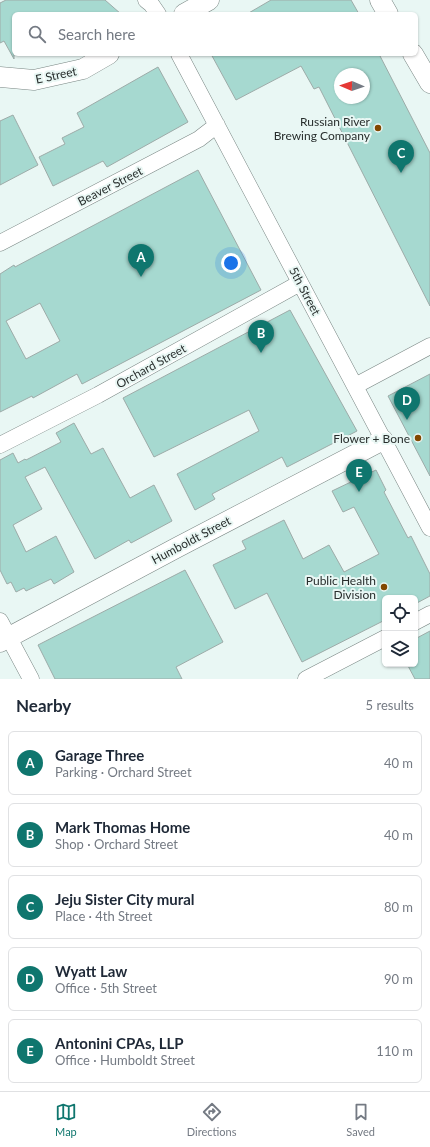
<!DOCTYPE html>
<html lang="en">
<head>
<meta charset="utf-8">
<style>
	:root { --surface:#fff; --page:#f2f2f3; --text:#1f2937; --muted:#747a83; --line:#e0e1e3; --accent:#0f766e }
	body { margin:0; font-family:Lato,sans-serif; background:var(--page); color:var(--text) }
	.controls { position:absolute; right:12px; bottom:12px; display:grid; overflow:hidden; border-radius:6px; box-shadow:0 1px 3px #0004 }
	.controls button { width:36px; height:36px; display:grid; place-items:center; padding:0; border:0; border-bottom:1px solid var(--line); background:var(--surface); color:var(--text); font:20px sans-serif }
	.compass { position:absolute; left:334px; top:68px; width:36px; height:36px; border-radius:50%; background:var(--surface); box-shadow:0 1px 3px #0004; rotate:272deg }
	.you { position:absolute; left:231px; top:263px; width:14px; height:14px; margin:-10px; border:3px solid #fff; border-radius:50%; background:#1a73e8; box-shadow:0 0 0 6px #1a73e833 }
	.badge { display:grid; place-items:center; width:26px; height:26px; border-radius:50%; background:var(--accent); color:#fff; font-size:13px; font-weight:700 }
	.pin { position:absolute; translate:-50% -33px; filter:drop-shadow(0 1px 2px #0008) }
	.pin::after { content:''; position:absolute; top:21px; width:14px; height:12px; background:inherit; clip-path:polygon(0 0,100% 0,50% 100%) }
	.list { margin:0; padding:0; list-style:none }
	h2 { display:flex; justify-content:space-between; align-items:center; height:52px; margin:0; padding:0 16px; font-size:17px }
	h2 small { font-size:13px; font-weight:400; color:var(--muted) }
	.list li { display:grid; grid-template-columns:26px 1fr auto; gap:12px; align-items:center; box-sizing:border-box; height:64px; margin:0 8px 8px; padding:0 8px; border:1px solid var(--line); border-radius:6px }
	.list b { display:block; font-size:15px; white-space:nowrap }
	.list p { margin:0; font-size:13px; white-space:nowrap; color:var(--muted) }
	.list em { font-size:13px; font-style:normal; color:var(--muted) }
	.icon { flex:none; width:22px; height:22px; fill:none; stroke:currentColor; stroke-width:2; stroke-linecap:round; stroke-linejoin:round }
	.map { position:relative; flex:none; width:430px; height:679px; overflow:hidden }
	.search { position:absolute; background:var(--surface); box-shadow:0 1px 3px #0004; left:12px; right:12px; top:12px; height:44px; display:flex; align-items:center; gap:10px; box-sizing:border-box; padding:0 14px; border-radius:6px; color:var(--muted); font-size:15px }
	.sheet { height:412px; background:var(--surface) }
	nav { display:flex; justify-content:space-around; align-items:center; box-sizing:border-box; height:56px; border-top:1px solid var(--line); background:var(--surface); font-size:11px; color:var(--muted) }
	nav a { display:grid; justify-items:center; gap:2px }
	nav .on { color:var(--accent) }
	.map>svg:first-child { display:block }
	.building { fill:#a6d9d0; stroke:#9daba8; fill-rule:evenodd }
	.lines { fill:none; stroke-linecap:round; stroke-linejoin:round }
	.minor-casing { stroke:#798683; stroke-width:17 }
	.tertiary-casing { stroke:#798683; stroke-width:21 }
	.minor { stroke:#fff; stroke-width:16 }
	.tertiary { stroke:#fff; stroke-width:20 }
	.poi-dot { fill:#824700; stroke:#e9f7f4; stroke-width:1.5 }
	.labels { text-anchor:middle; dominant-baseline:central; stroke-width:4; stroke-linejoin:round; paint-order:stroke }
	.street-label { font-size:12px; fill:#282e2d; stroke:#e9f7f4 }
	.poi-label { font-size:12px; fill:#282e2d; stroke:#e9f7f4; text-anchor:end }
</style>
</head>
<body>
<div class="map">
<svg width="430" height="679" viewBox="0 0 430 679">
	<rect width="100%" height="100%" fill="#e9f7f4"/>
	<path class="building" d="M6,0h99l16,14h-107v45l-10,-18 -4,2v-40z
		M271,0h80l8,14h-112z
		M211,54h168l51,99v153l-111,-219 -5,2 -13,-23 -65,34zM340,74h24v24h-24z
		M158,67l30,55 -81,45 -4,-6 -50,25 -14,-29 26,-13 -3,-6 22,-11 -7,-14z
		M13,115l25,50 -38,20v-64z
		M198,170l63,120 -179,94 -5,-10 -44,24 -1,-2 -32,16v-138l14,-9 1,2zM40,303l20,38 -34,18 -20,-38z
		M290,310l67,121 -70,36 -5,-10 -70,37 3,5 -20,11 -18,-36 82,-43 -10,-21 -95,47 -31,-59z
		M430,374v102l-42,-80z
		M74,423l17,31 12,-6 27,50 24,-13 18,36 -41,22 -2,-3 -34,19 -50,-92 -20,10 17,32 -29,16 13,27 30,-16 18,36 -20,12 -3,-5 -25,12 -2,-3 -8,4 -5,-10 -4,2 -7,-14v-110l13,-7 5,10 7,-4 1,1 35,-18 -5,-9z
		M376,470l10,20 -2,2 24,46 3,-2 19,38v22l-15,8v-6h-30v22l-83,42 -35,-69 -32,16 -22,-44 33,-16 -4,-8 42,-21 19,39 26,-14 15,27 35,-18 -25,-47 -11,5 -11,-21z
		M185,570l38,72 -47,25 6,12h-127l-17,-34z
		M430,631v48h-15l-8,-15h8v-25z"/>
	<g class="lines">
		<g class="minor-casing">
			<path id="minor" d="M146,0l5,4 7,10
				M179,54l251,474
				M0,243l199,-104 18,-14
				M355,386l75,-40
				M0,445l98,-50 202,-112
				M0,621l31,58
				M415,622l15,-8
				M306,679l79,-41"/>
		</g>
		<g class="tertiary-casing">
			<path id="tertiary" d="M380,0l8,14
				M184,14l25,-14
				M413,54l17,29
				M0,77l34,3 49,-11 26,-15
				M0,642l178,-95 205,-107"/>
		</g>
		<use href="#minor" class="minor"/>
		<use href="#tertiary" class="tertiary"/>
	</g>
	<g class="poi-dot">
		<circle cx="378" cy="128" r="4"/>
		<circle cx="418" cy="438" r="4"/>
		<circle cx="384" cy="587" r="4"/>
	</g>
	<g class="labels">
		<g class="street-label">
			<text transform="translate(56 75) rotate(-12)">E Street</text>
			<text transform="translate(110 186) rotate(-27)">Beaver Street</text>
			<text transform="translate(305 291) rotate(62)">5th Street</text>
			<text transform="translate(151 366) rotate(-29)">Orchard Street</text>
			<text transform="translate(191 540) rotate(-28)">Humboldt Street</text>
		</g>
		<g class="poi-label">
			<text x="370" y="121">Russian River<tspan x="370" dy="14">Brewing Company</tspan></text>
			<text x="410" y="438">Flower + Bone</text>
			<text x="376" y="580">Public Health<tspan x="376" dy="14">Division</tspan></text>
		</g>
	</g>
</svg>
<div class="controls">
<button><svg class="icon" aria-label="locate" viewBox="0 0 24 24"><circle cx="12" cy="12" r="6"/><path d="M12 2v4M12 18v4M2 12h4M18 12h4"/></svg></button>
<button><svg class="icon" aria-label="layers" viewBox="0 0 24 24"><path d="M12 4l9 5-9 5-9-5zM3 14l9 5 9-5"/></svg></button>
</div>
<svg class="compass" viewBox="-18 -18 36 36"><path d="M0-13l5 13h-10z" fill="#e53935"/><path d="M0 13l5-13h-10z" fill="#747a83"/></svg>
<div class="you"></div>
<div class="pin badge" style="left:141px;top:277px">A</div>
<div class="pin badge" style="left:261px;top:353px">B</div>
<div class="pin badge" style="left:401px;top:173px">C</div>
<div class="pin badge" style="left:407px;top:420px">D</div>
<div class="pin badge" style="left:359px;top:492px">E</div>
<div class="search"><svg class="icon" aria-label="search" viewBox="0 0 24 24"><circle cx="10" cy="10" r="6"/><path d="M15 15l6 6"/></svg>Search here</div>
</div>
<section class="sheet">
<h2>Nearby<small>5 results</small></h2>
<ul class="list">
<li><span class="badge">A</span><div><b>Garage Three</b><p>Parking · Orchard Street</p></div><em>40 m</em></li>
<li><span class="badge">B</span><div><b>Mark Thomas Home</b><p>Shop · Orchard Street</p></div><em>40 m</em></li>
<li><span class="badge">C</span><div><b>Jeju Sister City mural</b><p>Place · 4th Street</p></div><em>80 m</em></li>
<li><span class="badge">D</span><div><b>Wyatt Law</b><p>Office · 5th Street</p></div><em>90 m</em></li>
<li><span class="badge">E</span><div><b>Antonini CPAs, LLP</b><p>Office · Humboldt Street</p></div><em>110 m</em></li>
</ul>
</section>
<nav>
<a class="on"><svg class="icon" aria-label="map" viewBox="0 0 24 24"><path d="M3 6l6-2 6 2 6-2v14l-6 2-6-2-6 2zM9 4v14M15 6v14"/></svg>Map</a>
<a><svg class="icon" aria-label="directions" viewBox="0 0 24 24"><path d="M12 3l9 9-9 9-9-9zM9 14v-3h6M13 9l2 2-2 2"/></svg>Directions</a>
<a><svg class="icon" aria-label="saved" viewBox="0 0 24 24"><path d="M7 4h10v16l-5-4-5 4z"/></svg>Saved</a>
</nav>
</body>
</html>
